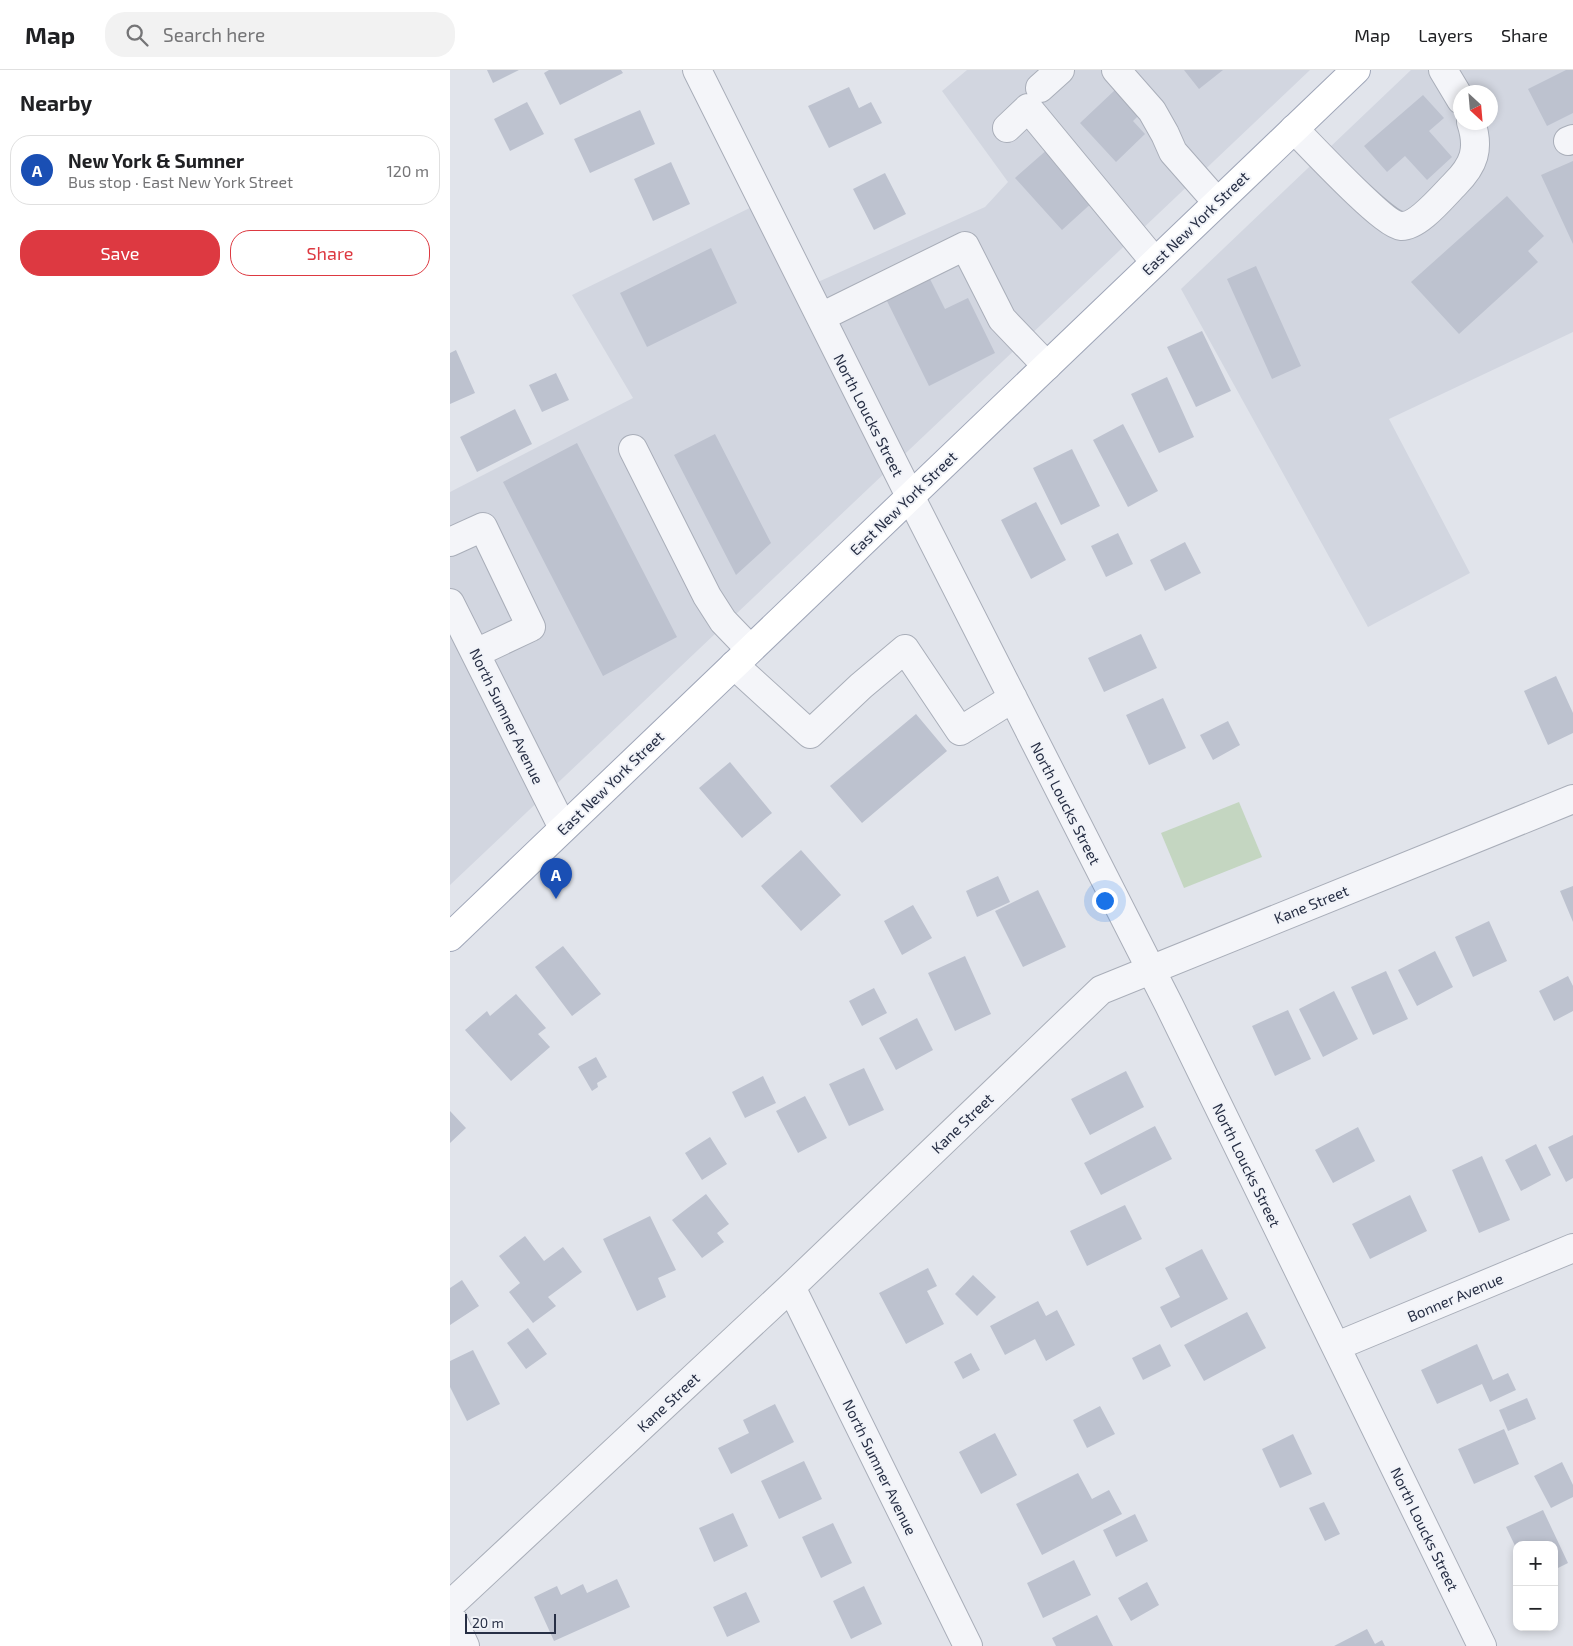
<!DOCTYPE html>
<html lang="en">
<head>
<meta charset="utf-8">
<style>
	:root { --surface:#fff; --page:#f2f2f2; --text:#202124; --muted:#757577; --line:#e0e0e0; --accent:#dd3941 }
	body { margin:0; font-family:"Exo 2",sans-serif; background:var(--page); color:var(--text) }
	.controls { position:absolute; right:15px; bottom:15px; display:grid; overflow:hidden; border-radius:10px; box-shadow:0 2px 8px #0003 }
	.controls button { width:45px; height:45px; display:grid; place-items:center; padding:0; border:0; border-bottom:1px solid var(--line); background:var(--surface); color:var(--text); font:25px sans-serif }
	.compass { position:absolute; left:1003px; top:15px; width:45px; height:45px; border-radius:50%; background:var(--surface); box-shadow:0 2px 8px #0003; rotate:154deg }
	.scale { position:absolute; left:15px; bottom:12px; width:91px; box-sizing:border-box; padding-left:5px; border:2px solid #272f45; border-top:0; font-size:14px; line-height:18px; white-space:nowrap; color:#272f45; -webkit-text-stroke:4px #f1f3f8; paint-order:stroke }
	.you { position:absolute; left:654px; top:830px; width:18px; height:18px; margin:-12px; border:4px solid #fff; border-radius:50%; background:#1a73e8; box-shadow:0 0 0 8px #1a73e833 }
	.badge { display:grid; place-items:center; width:32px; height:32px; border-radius:50%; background:var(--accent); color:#fff; font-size:16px; font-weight:700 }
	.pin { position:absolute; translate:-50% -41px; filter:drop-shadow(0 1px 2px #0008) }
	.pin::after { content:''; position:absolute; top:26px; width:18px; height:15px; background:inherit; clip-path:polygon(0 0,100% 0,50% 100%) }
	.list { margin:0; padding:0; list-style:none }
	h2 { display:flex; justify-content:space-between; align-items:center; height:65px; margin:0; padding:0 20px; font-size:21px }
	h2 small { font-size:16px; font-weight:400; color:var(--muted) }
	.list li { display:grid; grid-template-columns:32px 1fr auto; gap:15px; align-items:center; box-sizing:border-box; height:70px; margin:0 10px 10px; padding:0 10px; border:1px solid var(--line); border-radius:20px }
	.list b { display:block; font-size:19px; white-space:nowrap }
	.list p { margin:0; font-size:16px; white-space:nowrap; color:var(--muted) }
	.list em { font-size:16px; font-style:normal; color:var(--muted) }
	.actions { display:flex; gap:10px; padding:15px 20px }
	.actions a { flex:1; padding:11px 0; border:1px solid var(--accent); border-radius:20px; text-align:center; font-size:18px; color:var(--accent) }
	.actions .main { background:var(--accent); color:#fff }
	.icon { flex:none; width:28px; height:28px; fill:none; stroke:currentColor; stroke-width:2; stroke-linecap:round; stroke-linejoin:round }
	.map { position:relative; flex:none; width:1123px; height:1576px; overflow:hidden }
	header { display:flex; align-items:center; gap:30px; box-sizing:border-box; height:70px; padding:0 25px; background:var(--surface); border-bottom:1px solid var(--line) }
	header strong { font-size:24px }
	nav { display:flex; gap:28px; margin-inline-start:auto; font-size:18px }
	.search { width:350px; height:45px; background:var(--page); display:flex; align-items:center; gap:12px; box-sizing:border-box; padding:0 18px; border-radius:20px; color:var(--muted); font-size:19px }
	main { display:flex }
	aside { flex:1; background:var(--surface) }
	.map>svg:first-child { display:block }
	.built { fill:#d2d6e0; fill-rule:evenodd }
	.green { fill:#c4d6c1 }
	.building { fill:#bdc2cf }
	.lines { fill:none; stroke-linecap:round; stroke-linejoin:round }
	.minor-casing { stroke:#a9aeb9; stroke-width:30 }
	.major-casing { stroke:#9fa6b8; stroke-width:30 }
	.minor { stroke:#f4f5f9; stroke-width:28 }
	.major { stroke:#fff; stroke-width:28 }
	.labels { text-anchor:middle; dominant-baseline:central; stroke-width:4; stroke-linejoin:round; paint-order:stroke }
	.street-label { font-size:15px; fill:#272f45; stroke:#f1f3f8 }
</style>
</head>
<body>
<header>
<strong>Map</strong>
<div class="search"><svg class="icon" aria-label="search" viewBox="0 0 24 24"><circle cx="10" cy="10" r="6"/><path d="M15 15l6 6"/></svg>Search here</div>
<nav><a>Map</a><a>Layers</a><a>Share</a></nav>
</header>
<main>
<aside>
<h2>Nearby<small></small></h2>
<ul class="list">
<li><span class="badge" style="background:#1a4fb4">A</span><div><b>New York &amp; Sumner</b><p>Bus stop · East New York Street</p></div><em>120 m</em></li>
</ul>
<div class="actions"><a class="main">Save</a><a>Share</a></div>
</aside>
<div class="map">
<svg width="1123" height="1576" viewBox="0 0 1123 1576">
	<rect width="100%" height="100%" fill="#e1e4eb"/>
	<path class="built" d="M517,0h343l-860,815v-393l183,-94 -61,-103 198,-97 39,88 176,-79 23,-25 -66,-91z
		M961,0h162v262l-184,87 81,154 -102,54 -187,-338zM1011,22h29v30h-29z"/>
	<path class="green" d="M789,732l23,55 -78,31 -23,-55z"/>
	<path class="building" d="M37,0h32l-26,13z
		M99,0h72l2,3 -63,32 -16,-32z
		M734,0h39l-24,19z
		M1116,0h7v43l-26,13 -19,-37z
		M399,17l10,21 12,-6 11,21 -53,25 -21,-42z
		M665,20l23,26 -5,5 12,13 -29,28 -36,-39z
		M973,25l21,23 -15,13 23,26 -25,23 -22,-24 -18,16 -23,-26z
		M77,32l17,32 -34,17 -16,-32z
		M190,40l15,34 -65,29 -16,-34z
		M599,78l46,52 -33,30 -47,-52z
		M1123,91v83l-32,-69z
		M221,92l19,42 -37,17 -19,-42z
		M435,103l21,41 -32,16 -21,-41z
		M1057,126l37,40 -16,15 10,11 -79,72 -48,-52z
		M261,178l26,55 -90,44 -27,-54z
		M806,196l45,100 -29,13 -45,-100z
		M478,205l17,34 23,-11 27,55 -66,33 -44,-89z
		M752,261l29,60 -35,16 -29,-60z
		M6,280l19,43 -25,11v-51z
		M106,303l13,27 -27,12 -13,-27z
		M717,307l27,60 -35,16 -28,-59z
		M65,339l17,35 -55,28 -17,-35z
		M673,354l35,67 -30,16 -35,-67z
		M265,364l56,109 -35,32 -62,-120z
		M127,373l100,194 -74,39 -100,-194z
		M622,379l28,57 -39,19 -28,-57z
		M586,432l30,58 -35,19 -30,-59z
		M668,463l15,31 -27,13 -15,-31z
		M735,472l16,31 -36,18 -15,-31z
		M691,564l16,34 -53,24 -16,-34z
		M1106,606l17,37v20l-25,12 -24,-54z
		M713,628l23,50 -37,17 -23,-50z
		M466,644l31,37 -85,72 -32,-37z
		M778,651l12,24 -27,15 -13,-25z
		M280,692l42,51 -30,25 -43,-50z
		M351,780l40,45 -40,36 -40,-45z
		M548,806l12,26 -33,15 -11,-26z
		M1123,816v36l-13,-31z
		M588,820l28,57 -43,20 -28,-56z
		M463,835l19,33 -30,17 -18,-34z
		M1039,851l18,40 -34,16 -18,-40z
		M113,876l38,48 -29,22 -37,-49z
		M985,881l18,36 -36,19 -19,-36z
		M515,886l26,58 -36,17 -27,-58z
		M936,901l22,48 -35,16 -22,-48z
		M1118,906l5,10v25l-19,10 -15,-30z
		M424,918l13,25 -25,13 -13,-25z
		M884,921l24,48 -35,18 -24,-48z
		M66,924l30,34 -8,6 12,13 -39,34 -46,-51 22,-19 3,5z
		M838,940l23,49 -36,17 -23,-50z
		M467,948l16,32 -37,20 -17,-32z
		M146,987l11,20 -10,6 1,4 -6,4 -14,-24z
		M414,998l20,42 -35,16 -20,-42z
		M676,1001l18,36 -54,28 -19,-36z
		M313,1006l13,27 -31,15 -13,-26z
		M355,1026l22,42 -29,15 -22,-42z
		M0,1041l16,17 -16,15z
		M705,1056l17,33 -71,36 -17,-32z
		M908,1057l17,34 -42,22 -18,-33z
		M1123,1065v43l-7,4 -18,-35z
		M260,1067l17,27 -25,16 -17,-27z
		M1086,1074l15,31 -30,16 -16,-31z
		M1032,1086l28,64 -31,13 -27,-63z
		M256,1124l23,30 -12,9 7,9 -22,16 -30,-38z
		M960,1125l17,36 -57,28 -18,-35z
		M675,1135l17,34 -55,27 -17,-35z
		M200,1146l26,54 -18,8 8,19 -29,14 -34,-72z
		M75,1166l19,25 19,-14 19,25 -34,25 8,9 -23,17 -24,-31 11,-9 -21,-27z
		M752,1179l26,50 -57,29 -11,-21 20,-10 -15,-29z
		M478,1198l9,18 -10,5 17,33 -38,20 -27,-51z
		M523,1205l23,22 -19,19 -22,-22z
		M12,1210l17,26 -29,19v-37z
		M588,1231l8,15 11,-6 18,35 -29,16 -11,-22 -30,16 -15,-29z
		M797,1242l19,36 -62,33 -20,-36z
		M78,1258l19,26 -21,15 -19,-26z
		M710,1274l11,22 -28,14 -11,-22z
		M1027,1274l16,36 15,-7 8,17 -26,12 -8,-18 -45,20 -16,-34z
		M23,1280l27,54 -33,17 -17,-34v-26z
		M521,1283l9,17 -17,9 -9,-17z
		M1077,1328l9,21 -28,12 -9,-21z
		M325,1334l19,38 -63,32 -13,-26 31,-15 -6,-13z
		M650,1336l15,28 -28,14 -14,-28z
		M1054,1359l15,35 -45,20 -16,-35z
		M545,1363l22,42 -36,19 -22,-42z
		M843,1364l19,40 -32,14 -18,-39z
		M354,1391l18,38 -43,20 -18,-38z
		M1112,1392l11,23v12l-22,11 -17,-32z
		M628,1403l14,26 17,-9 13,24 -80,41 -26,-51z
		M874,1432l16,32 -15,7 -16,-33z
		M1093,1440l25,53 -14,7v-25h-37v5l-11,-23z
		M283,1443l15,33 -34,16 -15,-34z
		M685,1444l13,27 -32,16 -13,-27z
		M383,1453l19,40 -31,15 -19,-41z
		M624,1490l17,35 -48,23 -16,-35z
		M167,1509l13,28 -76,34 -20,-44 23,-11 4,9 22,-11 4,9z
		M697,1512l12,23 -28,16 -13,-23z
		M414,1516l18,38 -31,15 -18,-38z
		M296,1522l14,30 -33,15 -14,-30z
		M647,1545l16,31h-57l-4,-8z
		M917,1559l8,15 7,-4 3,6h-51z"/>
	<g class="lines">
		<g class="minor-casing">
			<path id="minor" d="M247,0l213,426 259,509 313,641
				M666,0l36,41 13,23 8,18 44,50
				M993,0l18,30
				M590,18l20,-18
				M557,58l21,-20 127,154
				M844,59c16,16 90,96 107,97 17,1 42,-30 54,-42 19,-19 25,-35 16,-62
				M1118,71l5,-2
				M371,247l144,-71 37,73 45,47
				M183,379l74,147 16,25 27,28
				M0,472l33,-15 48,100 -55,26
				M0,533l113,225
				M284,595l76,69 51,-48 44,-37 55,82 53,-33
				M341,1217l177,359
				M887,1276l236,-98
				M0,1535l341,-318 310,-297 472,-191
				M0,1544l15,32"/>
		</g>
		<g class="major-casing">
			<path id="major" d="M0,867l906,-867"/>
		</g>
		<use href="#minor" class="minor"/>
		<use href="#major" class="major"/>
	</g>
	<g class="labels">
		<g class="street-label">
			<text transform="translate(745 153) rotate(-44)">East New York Street</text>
			<text transform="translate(419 345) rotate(63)">North Loucks Street</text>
			<text transform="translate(453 433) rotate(-44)">East New York Street</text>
			<text transform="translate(57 646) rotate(64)">North Sumner Avenue</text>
			<text transform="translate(160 713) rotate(-44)">East New York Street</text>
			<text transform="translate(616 733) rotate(63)">North Loucks Street</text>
			<text transform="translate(861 834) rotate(-22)">Kane Street</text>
			<text transform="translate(512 1053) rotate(-44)">Kane Street</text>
			<text transform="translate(797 1095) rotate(64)">North Loucks Street</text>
			<text transform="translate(1005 1227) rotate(-23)">Bonner Avenue</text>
			<text transform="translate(218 1332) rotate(-43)">Kane Street</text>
			<text transform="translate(430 1397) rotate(64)">North Sumner Avenue</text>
			<text transform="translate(975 1459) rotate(64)">North Loucks Street</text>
		</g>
	</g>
</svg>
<div class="controls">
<button>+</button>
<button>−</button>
</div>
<svg class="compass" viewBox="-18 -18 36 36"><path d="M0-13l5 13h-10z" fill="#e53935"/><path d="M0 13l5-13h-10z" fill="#757577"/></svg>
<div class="scale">20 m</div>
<div class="you"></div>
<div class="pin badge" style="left:106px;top:829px;background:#1a4fb4">A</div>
</div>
</main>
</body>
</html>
